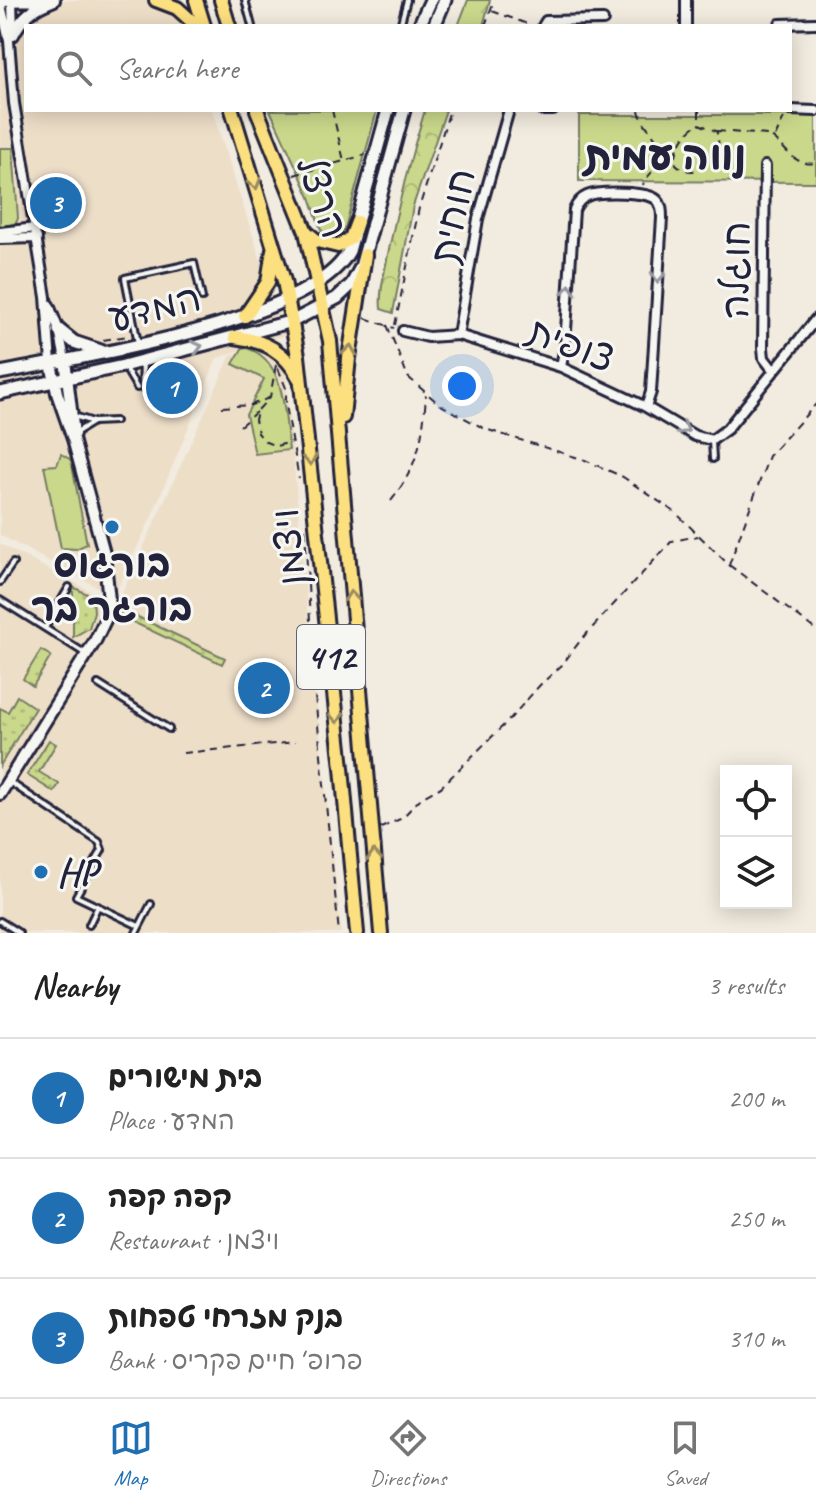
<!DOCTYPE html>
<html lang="en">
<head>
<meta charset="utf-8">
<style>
	:root { --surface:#fff; --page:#f2f2f2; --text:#222; --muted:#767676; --line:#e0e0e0; --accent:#1f6fb2 }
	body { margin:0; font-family:Caveat,"Playpen Sans Hebrew",sans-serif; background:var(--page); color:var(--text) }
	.controls { position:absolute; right:24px; bottom:24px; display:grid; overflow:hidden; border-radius:0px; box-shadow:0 4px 20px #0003 }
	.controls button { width:72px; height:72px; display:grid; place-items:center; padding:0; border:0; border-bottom:2px solid var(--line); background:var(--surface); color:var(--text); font:40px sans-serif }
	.you { position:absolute; left:462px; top:386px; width:28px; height:28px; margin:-20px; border:6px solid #fff; border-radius:50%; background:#1a73e8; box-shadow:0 0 0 12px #1a73e833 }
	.badge { display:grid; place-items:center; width:52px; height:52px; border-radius:50%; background:var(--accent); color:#fff; font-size:26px; font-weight:700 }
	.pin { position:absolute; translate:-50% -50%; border:4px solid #fff; box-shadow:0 2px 8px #0006 }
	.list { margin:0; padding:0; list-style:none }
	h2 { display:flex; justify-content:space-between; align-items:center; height:104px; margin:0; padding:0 32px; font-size:34px }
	h2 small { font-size:26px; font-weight:400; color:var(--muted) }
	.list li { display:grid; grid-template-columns:52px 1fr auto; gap:24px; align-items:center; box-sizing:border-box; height:120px; padding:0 32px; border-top:2px solid var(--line) }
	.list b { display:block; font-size:30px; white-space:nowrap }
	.list p { margin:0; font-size:26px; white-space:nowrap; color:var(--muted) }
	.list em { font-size:26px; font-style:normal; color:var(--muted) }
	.icon { flex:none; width:44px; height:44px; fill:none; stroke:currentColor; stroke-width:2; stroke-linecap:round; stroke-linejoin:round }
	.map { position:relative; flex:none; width:816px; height:933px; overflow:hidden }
	.search { position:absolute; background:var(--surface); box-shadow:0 4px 20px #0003; left:24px; right:24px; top:24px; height:88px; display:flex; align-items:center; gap:20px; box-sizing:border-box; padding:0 28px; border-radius:0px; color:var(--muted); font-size:30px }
	.sheet { height:464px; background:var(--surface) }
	nav { display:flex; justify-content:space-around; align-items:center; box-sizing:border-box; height:112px; border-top:2px solid var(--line); background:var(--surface); font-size:22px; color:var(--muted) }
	nav a { display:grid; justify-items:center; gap:4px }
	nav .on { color:var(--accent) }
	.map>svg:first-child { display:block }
	.built { fill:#eddec8 }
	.grass { fill:url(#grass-dots); stroke:#767d63; stroke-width:2 }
	.forest { fill:url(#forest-crowns); stroke:#767d63; stroke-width:2 }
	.green { fill:#cad88b; stroke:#767d63; stroke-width:2 }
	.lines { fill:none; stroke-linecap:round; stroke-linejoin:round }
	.service-casing { stroke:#22223b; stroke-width:10 }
	.minor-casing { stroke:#22223b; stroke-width:14 }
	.tertiary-casing { stroke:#22223b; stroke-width:16 }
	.secondary-casing { stroke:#22223b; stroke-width:17 }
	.primary-casing { stroke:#22223b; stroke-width:18 }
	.path { stroke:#22223b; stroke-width:2; stroke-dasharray:8 6; stroke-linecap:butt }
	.service { stroke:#f6f6f2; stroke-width:4 }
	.minor { stroke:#f6f6f2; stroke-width:8 }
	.tertiary { stroke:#f6f6f2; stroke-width:10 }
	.secondary { stroke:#f6f6f2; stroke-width:11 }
	.primary { stroke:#fce080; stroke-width:12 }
	.oneway { stroke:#9a8a61 }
	.oneway2 { stroke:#9797a0 }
	.poi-dot { fill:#1f6fb2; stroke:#f6f6f2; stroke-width:3 }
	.labels { text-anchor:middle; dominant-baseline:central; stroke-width:6; stroke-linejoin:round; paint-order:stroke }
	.shield { fill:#f6f6f2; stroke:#626272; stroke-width:2 }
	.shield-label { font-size:36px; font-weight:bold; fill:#22223b }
	.street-label { font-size:38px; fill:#22223b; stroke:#f6f6f2 }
	.poi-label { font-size:38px; font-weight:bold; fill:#22223b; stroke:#f6f6f2 }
	.neighbourhood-label { font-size:40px; font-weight:bold; fill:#22223b; stroke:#f6f6f2 }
</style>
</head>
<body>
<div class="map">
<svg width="816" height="933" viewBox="0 0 816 933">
	<defs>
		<pattern id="grass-dots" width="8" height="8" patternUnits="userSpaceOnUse" patternTransform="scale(2)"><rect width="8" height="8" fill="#cad88b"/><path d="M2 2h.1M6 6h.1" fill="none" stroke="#adb979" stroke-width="1.8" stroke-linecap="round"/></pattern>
		<pattern id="forest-crowns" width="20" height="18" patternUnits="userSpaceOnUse" patternTransform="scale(2)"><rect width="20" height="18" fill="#cad88b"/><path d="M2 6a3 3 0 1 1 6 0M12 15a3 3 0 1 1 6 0" fill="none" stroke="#adb979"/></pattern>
	</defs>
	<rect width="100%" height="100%" fill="#f2ebdf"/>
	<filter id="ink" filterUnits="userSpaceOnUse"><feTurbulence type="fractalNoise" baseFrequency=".0125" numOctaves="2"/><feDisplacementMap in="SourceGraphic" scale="16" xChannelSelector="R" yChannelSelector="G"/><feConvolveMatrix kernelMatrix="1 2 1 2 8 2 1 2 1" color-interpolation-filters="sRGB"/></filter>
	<g filter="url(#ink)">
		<path class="built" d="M0,0h181l5,26h-160v84h186l73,225 -68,23 -65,158 -38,80 -114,-61z
			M264,348l21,20 26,283 30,282h-341v-389l117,61 114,-250z"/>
		<path class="grass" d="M73,587l20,10 1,15 -5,16 -16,9z
			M123,610l102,48 -3,6 -102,-48z
			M41,650l10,6 -18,30 -10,-7z
			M17,696l18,12 -35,58v-58l8,4z
			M49,740l7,4 -17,28 20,12 -5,8 -27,-17z"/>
		<path class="forest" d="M468,0h22l-7,26h-25z
			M425,110h21l-33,96 -20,107 -12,-4c-2,-18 4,-37 7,-55 10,-49 22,-96 37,-144z"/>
		<path class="green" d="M270,110h107l-32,118 -6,8 -9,1 -9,-7 -11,-33z
			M579,115h237v67l-237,-1z
			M0,148h13l5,70 -2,5 -16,5z
			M243,347c44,10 41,68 46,103l-34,4 -9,-39 18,-36 -31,-15z
			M61,454l10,6 16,84 -11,5 -15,-1 -17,-82 13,-1z"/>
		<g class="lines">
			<g class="service-casing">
				<path id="service" d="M245,0l7,26
					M400,26l7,-26
					M138,343l-13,-65 69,-15 8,35
					M125,368l12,20
					M142,388l1,-26
					M74,416l19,6 22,-1
					M77,432l16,-10
					M712,441l1,18
					M0,582l13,-19
					M0,600l86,54
					M45,628l24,-41
					M98,684l71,45
					M11,783l88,59 3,8 -26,46 63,30
					M0,921l19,12
					M89,925l9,-19
					M136,933l15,-29"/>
			</g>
			<g class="minor-casing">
				<path id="minor" d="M0,0l9,41 5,62 32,194 5,66
					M12,0l1,34
					M686,0v26
					M780,24l36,-1
					M543,26l3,-5 57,-1
					M541,110h12
					M790,110l26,1
					M765,166l-2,182 1,10 10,13
					M0,232l36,-4
					M0,239l37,-1
					M49,305l10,25 6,30
					M403,331l25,6 30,-2 103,32 85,40 49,29 17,4 15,-11 89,-110
					M458,335l20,-116 31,-109
					M561,367l4,-22 9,-135c3,-7 6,-11 13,-14 11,-5 61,-5 70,4 5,5 5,12 5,18l-11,174 -5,15"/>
			</g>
			<g class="tertiary-casing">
				<path id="tertiary" d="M0,1l47,-1
					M13,35c10,-20 21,-27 41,-35
					M65,360l9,74
					M0,794l95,-153 12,-25 2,-16 -5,-47 -31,-114 -16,-46 -6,-30"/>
			</g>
			<g class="secondary-casing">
				<path id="secondary" d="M419,26l12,-26
					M434,26l11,-26
					M59,330l15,12 27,9
					M0,373c78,-16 312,-51 349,-122l39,-141
					M0,393l123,-27 170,-45 44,-23 15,-14 9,-17 43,-157"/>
			</g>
			<g class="primary-casing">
				<path id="primary" d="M156,0l21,8 20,18
					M196,0l8,26
					M221,0l8,26
					M232,110l52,171 14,75 44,412 15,165
					M257,110l49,122 24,109 51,592
					M306,232l11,9 21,5 13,-8 6,-16
					M245,316l23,-34 5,-32
					M235,337c30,4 50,14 64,41
					M343,417l6,-59 16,-103"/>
			</g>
			<path class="path" d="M492,11l41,15
				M485,26l9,-26
				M332,110l12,51
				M639,110c3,20 30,30 19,54 -4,8 -12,12 -15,21
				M699,110v14
				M699,124l17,7c11,23 -19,54 -40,33 -3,-13 10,-34 23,-40z
				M717,131l51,4c18,10 24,32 48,28
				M775,137l9,-19
				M660,154h10l6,-4
				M294,175l71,-20
				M365,318l29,10
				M387,325l21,52 31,27 46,25 100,31 38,17 53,36 53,52 87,65
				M395,325l24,-117 31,-98
				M103,340l25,-4
				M276,365l-6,32 -13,14 -2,9 3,13 8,9 10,4 16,-4
				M278,368l8,20v17l13,74
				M222,407l29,-2 18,-7
				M240,426l16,-14
				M391,501c27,-35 32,-62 35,-106
				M305,529l8,147 26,257
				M729,565l40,-109 47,-52
				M183,753l112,-11
				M381,828l21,-10 19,-20 20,-11 68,-67 31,-35 22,-20 18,-24 92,-100 26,-5"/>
			<use href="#service" class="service"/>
			<use href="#minor" class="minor"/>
			<use href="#tertiary" class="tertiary"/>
			<use href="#secondary" class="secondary"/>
			<use href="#primary" class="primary"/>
		</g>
		<defs><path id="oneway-chevron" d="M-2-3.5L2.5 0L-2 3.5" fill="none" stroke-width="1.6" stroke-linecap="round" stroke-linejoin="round" transform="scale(2)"/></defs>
		<g class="oneway">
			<use href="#oneway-chevron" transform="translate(255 184) rotate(73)"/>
			<use href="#oneway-chevron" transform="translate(350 350) rotate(-82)"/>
			<use href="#oneway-chevron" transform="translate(310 460) rotate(83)"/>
			<use href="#oneway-chevron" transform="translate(351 596) rotate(-95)"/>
			<use href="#oneway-chevron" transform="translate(337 718) rotate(84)"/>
			<use href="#oneway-chevron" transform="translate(374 855) rotate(-95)"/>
		</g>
		<g class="oneway2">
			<use href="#oneway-chevron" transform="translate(658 277) rotate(94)"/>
			<use href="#oneway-chevron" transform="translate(569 290) rotate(-86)"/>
			<use href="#oneway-chevron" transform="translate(197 347) rotate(-15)"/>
			<use href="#oneway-chevron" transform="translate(684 429) rotate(30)"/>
		</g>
	</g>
	<g class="poi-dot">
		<circle cx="112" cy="527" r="8"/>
		<circle cx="41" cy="872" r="8"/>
	</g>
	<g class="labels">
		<rect class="shield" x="297" y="625" width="68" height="64" rx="6"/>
		<g class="shield-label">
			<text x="331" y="657">412</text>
		</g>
		<g class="street-label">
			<text transform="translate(322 197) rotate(70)">הרצל</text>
			<text transform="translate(453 216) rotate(-78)">חוחית</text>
			<text transform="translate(736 270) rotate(-89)">חוגלה</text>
			<text transform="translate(155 308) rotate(-14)">המדע</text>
			<text transform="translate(571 345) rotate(21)">צופית</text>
			<text transform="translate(289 547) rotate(-96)">ויצמן</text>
		</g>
		<g class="poi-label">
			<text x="112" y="563">בורגוס<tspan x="112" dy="44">בורגר בר</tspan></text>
			<text x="57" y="872" text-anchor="start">HP</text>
		</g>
		<g class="neighbourhood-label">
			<text x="665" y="156">נווה עמית</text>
		</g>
	</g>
</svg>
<div class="controls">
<button><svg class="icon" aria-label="locate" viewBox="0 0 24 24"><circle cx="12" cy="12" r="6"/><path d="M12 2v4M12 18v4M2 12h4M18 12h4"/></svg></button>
<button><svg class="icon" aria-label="layers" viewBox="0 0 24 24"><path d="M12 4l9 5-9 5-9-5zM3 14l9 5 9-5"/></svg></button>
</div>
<div class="you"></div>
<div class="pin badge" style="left:172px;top:388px">1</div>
<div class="pin badge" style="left:264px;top:688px">2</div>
<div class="pin badge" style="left:56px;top:203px">3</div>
<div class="search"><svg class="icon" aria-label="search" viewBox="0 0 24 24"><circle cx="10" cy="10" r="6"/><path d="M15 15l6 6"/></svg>Search here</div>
</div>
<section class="sheet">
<h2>Nearby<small>3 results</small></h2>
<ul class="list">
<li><span class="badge">1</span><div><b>בית מישורים</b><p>Place · המדע</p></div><em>200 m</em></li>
<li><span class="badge">2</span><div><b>קפה קפה</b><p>Restaurant · ויצמן</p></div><em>250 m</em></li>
<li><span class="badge">3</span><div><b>בנק מזרחי טפחות</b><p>Bank · פרופ׳ חיים פקריס</p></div><em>310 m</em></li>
</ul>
</section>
<nav>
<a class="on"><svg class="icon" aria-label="map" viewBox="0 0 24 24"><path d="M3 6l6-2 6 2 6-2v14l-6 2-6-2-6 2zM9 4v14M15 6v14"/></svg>Map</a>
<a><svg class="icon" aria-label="directions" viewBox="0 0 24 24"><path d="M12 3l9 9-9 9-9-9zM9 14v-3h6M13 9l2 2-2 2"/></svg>Directions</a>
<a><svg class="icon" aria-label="saved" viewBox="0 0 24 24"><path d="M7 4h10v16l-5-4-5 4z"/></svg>Saved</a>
</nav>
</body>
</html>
